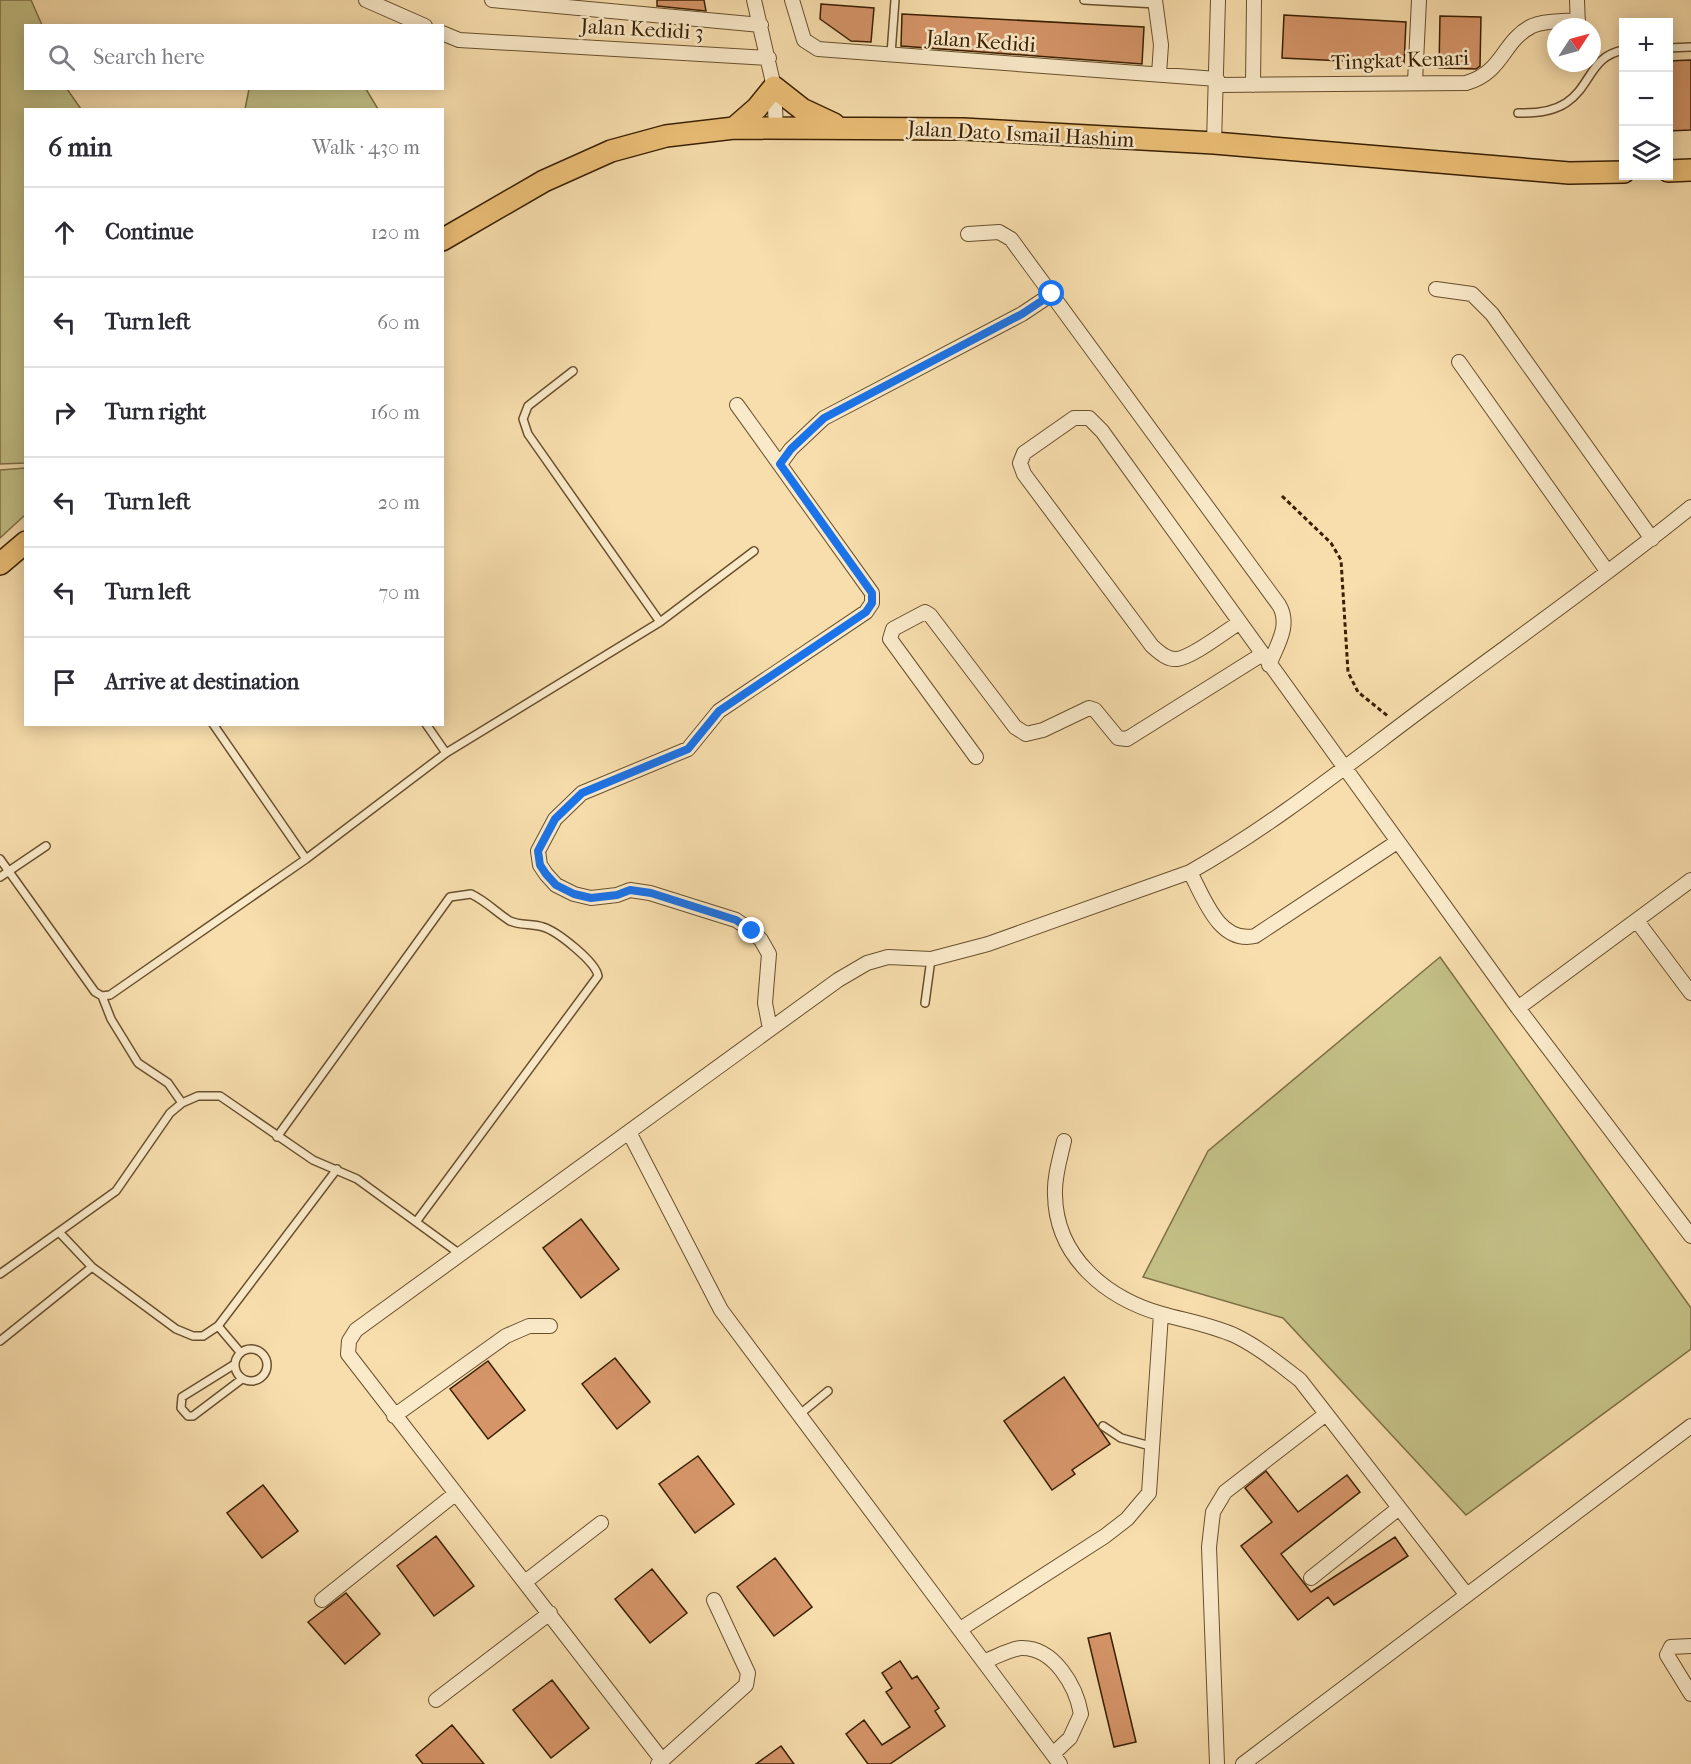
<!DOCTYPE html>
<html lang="en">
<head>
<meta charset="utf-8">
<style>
	:root { --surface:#fff; --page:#f2f2f3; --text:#2b2b33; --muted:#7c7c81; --line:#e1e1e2 }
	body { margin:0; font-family:"IM FELL French Canon",serif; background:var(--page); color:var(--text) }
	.controls { position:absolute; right:18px; top:18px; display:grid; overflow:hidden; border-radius:0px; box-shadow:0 3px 15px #0003 }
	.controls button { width:54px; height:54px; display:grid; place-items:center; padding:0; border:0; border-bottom:2px solid var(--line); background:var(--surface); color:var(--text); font:30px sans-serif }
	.compass { position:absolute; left:1547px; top:18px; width:54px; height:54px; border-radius:50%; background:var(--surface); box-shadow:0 3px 15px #0003; rotate:54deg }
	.stop { position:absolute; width:18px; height:18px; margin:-14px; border:4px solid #1a73e8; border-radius:50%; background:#fff }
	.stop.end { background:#1a73e8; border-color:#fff; box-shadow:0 2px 6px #0008 }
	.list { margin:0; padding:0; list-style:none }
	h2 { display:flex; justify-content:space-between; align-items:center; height:78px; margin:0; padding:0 24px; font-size:26px }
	h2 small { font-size:20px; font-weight:400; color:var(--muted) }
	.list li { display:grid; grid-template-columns:39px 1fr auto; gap:18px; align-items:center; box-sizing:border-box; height:90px; padding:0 24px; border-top:2px solid var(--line) }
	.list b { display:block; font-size:22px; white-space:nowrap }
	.list em { font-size:20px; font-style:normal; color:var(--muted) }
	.icon { flex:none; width:33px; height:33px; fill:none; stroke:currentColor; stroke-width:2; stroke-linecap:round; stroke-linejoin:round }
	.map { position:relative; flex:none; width:1691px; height:1764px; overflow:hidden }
	.search { position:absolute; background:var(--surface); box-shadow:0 3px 15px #0003; left:24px; top:24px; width:420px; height:66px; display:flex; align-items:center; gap:15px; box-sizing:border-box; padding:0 21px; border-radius:0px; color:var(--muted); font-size:22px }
	.panel { position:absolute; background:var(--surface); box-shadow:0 3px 15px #0003; left:24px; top:108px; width:420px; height:618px; border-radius:0px }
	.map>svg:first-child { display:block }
	.green { fill:#c3c086; stroke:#7e7044; stroke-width:1.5 }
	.building { fill:#d59569; stroke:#392002; stroke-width:1.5 }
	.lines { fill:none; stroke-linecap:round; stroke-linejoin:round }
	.service-casing { stroke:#69502d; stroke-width:10 }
	.minor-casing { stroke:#69502d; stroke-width:16 }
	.primary-casing { stroke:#392002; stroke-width:24 }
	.path { stroke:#392002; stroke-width:3; stroke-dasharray:4.5 3; stroke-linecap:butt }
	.service { stroke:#faeaca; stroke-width:7 }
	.minor { stroke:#faeaca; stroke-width:14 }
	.primary { stroke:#ecbf76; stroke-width:21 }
	.route { stroke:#1a73e8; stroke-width:8 }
	.labels { text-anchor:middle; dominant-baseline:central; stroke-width:5; stroke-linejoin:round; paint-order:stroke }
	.street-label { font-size:21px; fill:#392002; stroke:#faeaca }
</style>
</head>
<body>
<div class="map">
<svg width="1691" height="1764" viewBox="0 0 1691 1764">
	<rect width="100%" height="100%" fill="#f8dead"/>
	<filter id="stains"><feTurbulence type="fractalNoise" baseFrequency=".00333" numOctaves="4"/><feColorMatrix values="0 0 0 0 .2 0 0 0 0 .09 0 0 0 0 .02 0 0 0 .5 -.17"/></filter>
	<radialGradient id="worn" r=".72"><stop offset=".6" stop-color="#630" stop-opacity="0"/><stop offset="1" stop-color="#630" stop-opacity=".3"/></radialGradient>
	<path class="green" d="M0,0h31l11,25 -16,1v62l41,1 14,20 -55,1 -1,353 -25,1z
		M249,89h117l12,20h-133z
		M25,468v47l-25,23v-68z
		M1440,957l251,351v41l-225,166 -183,-197 -140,-41 65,-126z"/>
	<path class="building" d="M657,0h47l2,11 -49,-5z
		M821,4l53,4 -3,34 -20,-1 -31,-22z
		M902,14l242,13 -2,37 -241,-18z
		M1284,15l122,7 -2,42 -122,-6z
		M1440,16l41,1 -1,49 -4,3 -37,-1z
		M1691,60v70l-23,1v-70z
		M581,1219l38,50 -38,29 -38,-50z
		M615,1358l35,44 -33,27 -35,-45z
		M488,1361l37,49 -37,29 -38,-50z
		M1064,1377l46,67 -38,26 3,4 -23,16 -48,-69z
		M698,1456l36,48 -39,29 -36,-49z
		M1266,1471l32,41 49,-37 13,17 -79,62 30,38 84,-55 13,19 -74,49 -6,-8 -30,23 -57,-74 31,-24 -27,-34z
		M263,1485l35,46 -36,27 -35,-45z
		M436,1536l38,50 -40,30 -37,-50z
		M775,1558l37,49 -38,29 -37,-49z
		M652,1569l35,44 -37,30 -35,-44z
		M346,1593l34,41 -35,30 -37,-42z
		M1110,1633l26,109 -22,5 -26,-109z
		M900,1661l12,18 5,-3 22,32 -4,3 10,15 -55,38h-22l-22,-30 18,-14 18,25 28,-18 -24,-35 6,-4 -10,-15z
		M552,1680l37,48 -38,30 -38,-48z
		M452,1725l32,39h-61l-7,-9z
		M781,1746l13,18h-38z"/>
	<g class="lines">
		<g class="service-casing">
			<path id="service" d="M1084,0l72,4
				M1668,48l23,-1
				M891,54l4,-54
				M1518,113c80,3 58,-55 106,-63
				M573,371l-45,35 -5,13 5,15 132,188
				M213,724l93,135
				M426,724l20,29
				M0,859l95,133 7,4 8,-1 196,-136 140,-106 214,-131 94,-71
				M0,877l46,-31
				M102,996l9,23 27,44 30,20 14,20
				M925,1003l6,-44
				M277,1137l173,-240 21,-3c15,7 26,19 39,27 11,5 22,2 33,6 14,4 53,35 55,49l-182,246
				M59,1232l33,35 84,62 17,7h10l15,-10 119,-157
				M0,1274l116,-83 54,-78 12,-10 16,-7h22l93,64 44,19 103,75
				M218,1326l22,26
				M0,1341l92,-74
				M235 1365a16 16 0 1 1 32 0a16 16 0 1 1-32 0Z
				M235,1364l-53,33 -1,11 7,8h5l49,-37
				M800,1414l28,-23
				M1103,1426l18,12 33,9"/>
		</g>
		<g class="minor-casing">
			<path id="minor" d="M366,0l59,26
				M492,0l269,25
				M754,0l20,87 2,41
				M792,0l12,40 14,9 399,30
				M1155,0l6,45 -2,29
				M1577,0l1,27
				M442,33l17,7 310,18
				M1415,82l4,-82
				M1217,85l249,-2c38,-11 36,-42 66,-57 14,-6 31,-4 46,-6
				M1253,85l1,-85
				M1214,143l4,-143
				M968,234l31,-2 12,7 268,366c12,20 -2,40 -10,60
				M1436,289l36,5 20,20 160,225
				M1459,362l148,209
				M737,405l135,188v10l-6,9 -147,99 -31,38 -106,44 -27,26 -17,32 2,14 6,9 10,11 18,9 17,4 26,-3 13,-5 20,3 86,27 16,11 9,9 8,14 -4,49 5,26
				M780,464l11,-15 33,-31 198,-104 30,-20
				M1239,623c-15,9 -46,34 -62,36 -10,1 -18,-7 -25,-13l-128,-172 -4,-11 4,-10 50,-35h15l13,13 416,577 173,228
				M976,757l-86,-118 3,-10 32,-17 5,3 85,112 11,7 17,-4 46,-22 6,2 23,28 9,1 134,-84
				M1190,872c14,26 29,72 65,64l142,-94
				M1637,921l54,72
				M1518,1008l173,-128
				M629,1132l92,178 339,454
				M1064,1141c-4,17 -10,36 -9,54 1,62 51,103 107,119 25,7 50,11 74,22 24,12 43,28 64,44l166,214
				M394,1416l112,-80 23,-10h21
				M1311,1578l88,-70
				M525,1582l76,-59
				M322,1600l133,-106
				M962,1628l143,-92 22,-17 22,-26 12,-179
				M1691,1646l-20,1 -4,8 24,39
				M985,1661c11,-4 25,-12 36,-13 33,-1 55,38 60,66l-11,24 -17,16
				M436,1700l114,-87
				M662,1760l-314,-406 1,-13 7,-11 482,-350 29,-17 21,-6 43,2 57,-15 202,-72c85,-48 161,-110 239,-168 87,-65 177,-128 262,-197
				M658,1764l88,-79 2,-12 -34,-73
				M1217,1764l-8,-217 4,-35 12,-20 101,-78
				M1243,1764l448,-338"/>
		</g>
		<g class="primary-casing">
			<path id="primary" d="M734,128l23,-20 17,-21 28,22 32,15
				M1668,171l23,-1
				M442,240l102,-59 67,-30 55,-15 68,-8 229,1 251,14 355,30 55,-1
				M0,564l26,-22"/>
		</g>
		<path class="path" d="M1282,496l49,47 10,17 7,112 10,20 31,25"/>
		<use href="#service" class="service"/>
		<use href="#minor" class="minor"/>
		<use href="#primary" class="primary"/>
	</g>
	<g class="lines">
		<path class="route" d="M752,931l-16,-11 -85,-27 -21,-3 -13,5 -26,3 -17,-4 -18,-9 -10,-11 -6,-9 -2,-14 17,-32 27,-26 106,-44 31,-38 147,-99 6,-9v-10l-92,-129 11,-15 33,-31 198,-104 30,-20"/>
	</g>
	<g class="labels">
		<g class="street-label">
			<text transform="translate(642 29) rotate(3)">Jalan Kedidi 3</text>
			<text transform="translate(981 41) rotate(4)">Jalan Kedidi</text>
			<text transform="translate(1400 60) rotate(-2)">Tingkat Kenari</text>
			<text transform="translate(1021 134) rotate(3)">Jalan Dato Ismail Hashim</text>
		</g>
	</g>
	<rect width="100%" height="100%" filter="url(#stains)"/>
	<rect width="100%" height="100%" fill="url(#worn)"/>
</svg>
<div class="controls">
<button>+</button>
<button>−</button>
<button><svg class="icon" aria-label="layers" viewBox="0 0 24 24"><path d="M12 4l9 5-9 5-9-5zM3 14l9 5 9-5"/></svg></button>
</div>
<svg class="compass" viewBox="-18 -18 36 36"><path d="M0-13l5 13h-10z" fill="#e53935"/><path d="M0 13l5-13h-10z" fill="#7c7c81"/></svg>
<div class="stop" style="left:1052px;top:294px"></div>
<div class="stop end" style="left:752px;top:931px"></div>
<div class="search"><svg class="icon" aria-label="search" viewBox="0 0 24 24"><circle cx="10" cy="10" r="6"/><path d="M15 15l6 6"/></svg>Search here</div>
<section class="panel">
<h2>6 min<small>Walk · 430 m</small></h2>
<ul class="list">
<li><svg class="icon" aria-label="ahead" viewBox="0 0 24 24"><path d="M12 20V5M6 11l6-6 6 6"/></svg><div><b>Continue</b></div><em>120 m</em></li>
<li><svg class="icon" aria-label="left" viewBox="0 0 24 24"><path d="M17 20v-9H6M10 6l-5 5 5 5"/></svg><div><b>Turn left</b></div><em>60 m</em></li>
<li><svg class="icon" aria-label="right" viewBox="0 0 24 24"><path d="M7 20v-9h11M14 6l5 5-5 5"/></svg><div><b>Turn right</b></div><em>160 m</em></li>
<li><svg class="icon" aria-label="left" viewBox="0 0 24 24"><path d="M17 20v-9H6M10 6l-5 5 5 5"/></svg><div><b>Turn left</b></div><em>20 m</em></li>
<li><svg class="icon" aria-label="left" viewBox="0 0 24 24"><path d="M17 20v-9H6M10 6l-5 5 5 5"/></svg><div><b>Turn left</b></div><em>70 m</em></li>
<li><svg class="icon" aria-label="arrive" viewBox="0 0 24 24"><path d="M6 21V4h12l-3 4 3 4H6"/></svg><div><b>Arrive at destination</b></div></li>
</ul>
</section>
</div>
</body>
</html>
